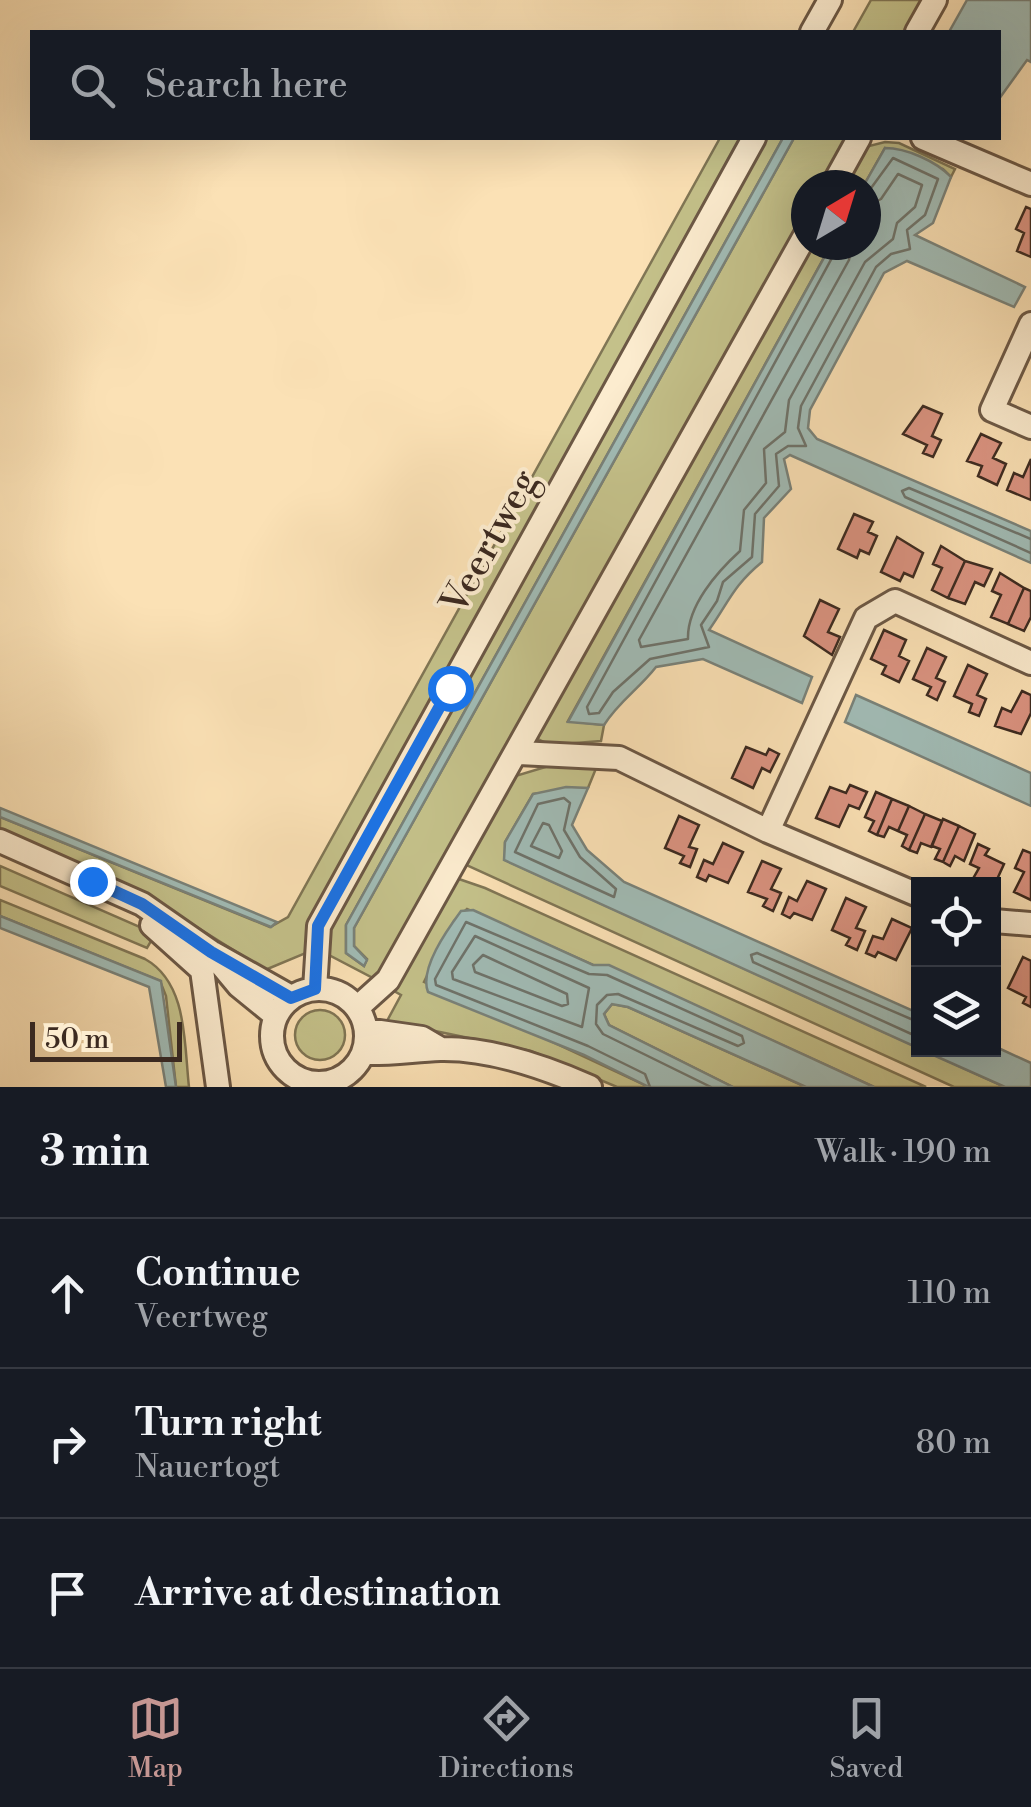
<!DOCTYPE html>
<html lang="en">
<head>
<meta charset="utf-8">
<style>
	:root { --surface:#171b24; --page:#242831; --text:#f1f3f6; --muted:#9ea1a6; --line:#363941; --accent:#c59692 }
	body { margin:0; font-family:"Libre Bodoni",serif; background:var(--page); color:var(--text) }
	.controls { position:absolute; right:30px; bottom:30px; display:grid; overflow:hidden; border-radius:0px; box-shadow:0 10px 40px #0002 }
	.controls button { width:90px; height:90px; display:grid; place-items:center; padding:0; border:0; border-bottom:2px solid var(--line); background:var(--surface); color:var(--text); font:50px sans-serif }
	.compass { position:absolute; left:791px; top:170px; width:90px; height:90px; border-radius:50%; background:var(--surface); box-shadow:0 10px 40px #0002; rotate:38deg }
	.scale { position:absolute; left:30px; bottom:25px; width:152px; box-sizing:border-box; padding-left:10px; border:5px solid #3c2a20; border-top:0; font-size:28px; line-height:35px; white-space:nowrap; color:#3c2a20; -webkit-text-stroke:8px #fceccf; paint-order:stroke }
	.stop { position:absolute; width:30px; height:30px; margin:-22px; border:8px solid #1a73e8; border-radius:50%; background:#fff }
	.stop.end { background:#1a73e8; border-color:#fff; box-shadow:0 2px 10px #0008 }
	.list { margin:0; padding:0; list-style:none }
	h2 { display:flex; justify-content:space-between; align-items:center; height:130px; margin:0; padding:0 40px; font-size:42px }
	h2 small { font-size:32px; font-weight:400; color:var(--muted) }
	.list li { display:grid; grid-template-columns:65px 1fr auto; gap:30px; align-items:center; box-sizing:border-box; height:150px; padding:0 40px; border-top:2px solid var(--line) }
	.list b { display:block; font-size:38px; white-space:nowrap }
	.list p { margin:0; font-size:32px; white-space:nowrap; color:var(--muted) }
	.list em { font-size:32px; font-style:normal; color:var(--muted) }
	.icon { flex:none; width:55px; height:55px; fill:none; stroke:currentColor; stroke-width:2; stroke-linecap:round; stroke-linejoin:round }
	.map { position:relative; flex:none; width:1031px; height:1087px; overflow:hidden }
	.search { position:absolute; background:var(--surface); box-shadow:0 10px 40px #0002; left:30px; right:30px; top:30px; height:110px; display:flex; align-items:center; gap:25px; box-sizing:border-box; padding:0 35px; border-radius:0px; color:var(--muted); font-size:38px }
	.sheet { height:580px; background:var(--surface) }
	nav { display:flex; justify-content:space-around; align-items:center; box-sizing:border-box; height:140px; border-top:2px solid var(--line); background:var(--surface); font-size:28px; color:var(--muted) }
	nav a { display:grid; justify-items:center; gap:5px }
	nav .on { color:var(--accent) }
	.map>svg:first-child { display:block }
	.green { fill:#c4c18a; stroke:#807655; stroke-width:2.5 }
	.water { fill:#a1bcb6; stroke:#79827a; stroke-width:2.5 }
	.lines { fill:none; stroke-linecap:round; stroke-linejoin:round }
	.shore { stroke:#6e736b; stroke-width:2.5 }
	.building { fill:#db9381; stroke:#3c2a20; stroke-width:2.5 }
	.minor-casing { stroke:#6c5845; stroke-width:28 }
	.minor { stroke:#fceccf; stroke-width:22 }
	.route { stroke:#1a73e8; stroke-width:12 }
	.labels { text-anchor:middle; dominant-baseline:central; stroke-width:8; stroke-linejoin:round; paint-order:stroke }
	.street-label { font-size:38px; fill:#3c2a20; stroke:#fceccf }
</style>
</head>
<body>
<div class="map">
<svg width="1031" height="1087" viewBox="0 0 1031 1087">
	<rect width="100%" height="100%" fill="#fbe1b5"/>
	<filter id="stains"><feTurbulence type="fractalNoise" baseFrequency=".002" numOctaves="4"/><feColorMatrix values="0 0 0 0 .2 0 0 0 0 .09 0 0 0 0 .02 0 0 0 .5 -.17"/></filter>
	<radialGradient id="worn" r=".72"><stop offset=".6" stop-color="#630" stop-opacity="0"/><stop offset="1" stop-color="#630" stop-opacity=".3"/></radialGradient>
	<path class="green" d="M871,0h54l-18,32h-54z
		M720,138h20l-431,784 -3,31 -41,17 -108,-68 -157,-72v-13l270,110 18,-10z
		M767,138h16l-437,787v28l18,13 3,-7 -13,-13v-18l440,-790h55l-27,47h-16v29l-431,765 -46,-24 2,-28 15,-33z
		M885,142l14,1 56,26 -4,8 -8,-8 -58,-21 -21,37h-20l21,-38z
		M810,245h21l-263,476 36,4 -3,16 -51,4 -16,-8z
		M599,761l-11,27 -55,6 -28,48v18l500,227h-51l-490,-223 48,-87 50,-15z
		M0,866l140,61 14,9 -7,12 -147,-62z
		M456,878l29,10 441,199h-52l-265,-121 -16,-1 -126,-56 -13,12 -30,61 225,105h-32l-86,-36 -144,-30 14,-26 -7,-4z
		M0,900l145,59c43,24 39,85 44,128h-13l-10,-91 -6,-15 -160,-65z
		M612,1004l16,3 178,80h-73l-124,-62 -5,-11z
		M295 1035a25 25 0 1 1 50 0a25 25 0 1 1-50 0Z"/>
	<path class="water" d="M967,0h64v62l-4,-2 -28,39 -1,-67h-49z
		M783,138h11l-440,790v18l13,14 -3,6 -18,-13v-28z
		M885,148c21,0 51,13 66,29l-18,46 -18,12 110,52 -11,20 -107,-46 -23,12 -74,137 -2,18 9,11 214,92v32l-241,-108 -6,4 7,30 -27,29 -2,44c-29,24 -32,38 -53,68l103,47 -10,26 -99,-44 -47,8c-17,22 -37,34 -52,58l-36,-3 263,-477h35l-2,-60z
		M856,695l175,78v33l-186,-84z
		M566,787l22,1 -16,37 15,25 37,32 294,131v35l-414,-188 1,-18 28,-48z
		M0,808l277,114 -6,5 -271,-110z
		M473,910l120,55h16l265,122h-68l-178,-80 -16,-3 -8,10 5,11 124,62h-84l-65,-32 -156,-63c-9,-23 19,-62 33,-81z
		M0,916l161,65 15,106h-10l-17,-100 -149,-59z
		M994,1046l37,17v24h-26l-83,-37z"/>
	<g class="lines">
		<path class="shore" d="M839,245l-252,462 2,7 10,-1 14,-21 37,-33 59,-12 -8,-22 16,-24 6,-19 29,-25 3,-43 24,-28 -3,-32 12,-8h18l-8,-18 3,-22 75,-139 15,-13 19,-5 -3,-19 18,-15 13,-36 -45,-21 -27,37
			M852,245l-3,15 -210,380 2,7 47,-8c-1,-33 29,-67 52,-88l4,-41 22,-27 -2,-34 21,-17 4,-32 76,-138 28,-23 4,-16 18,-16 7,-22 -24,-11 -17,25 -15,8
			M1031,539l-122,-51 -7,3 3,6 126,56
			M564,798l6,5 -6,27 16,27 36,32 -2,8 -99,-45 23,-48z
			M543,823l6,2 13,26 -3,7 -28,-12z
			M475,936l114,52 -7,39 -129,-48 -1,-7z
			M483,955l84,39 1,10 -6,2 -87,-34 -2,-7z
			M918,1022l-161,-69 -6,2 2,7 165,75
			M650,1087l-5,-13 -57,-28 -152,-61 -1,-6 31,-57 123,52 18,1 135,61 2,7 -6,3 -120,-52 -11,1 -10,10 -1,19 7,10 108,53"/>
	</g>
	<path class="building" d="M1026,207l5,2v48l-14,-6 7,-18 -8,-4z
		M923,406l19,8 -10,22 9,4 -8,17 -10,-4 4,-8 -24,-11z
		M981,434l20,9 -8,15 13,6 -9,21 -19,-9 4,-10 -15,-5z
		M1031,459v41l-24,-10 7,-17 9,4z
		M854,514l19,8 -5,10 9,4 -8,18 -9,-4 -3,8 -19,-9z
		M897,537l26,16 -10,24 -9,-4 -4,8 -19,-9z
		M941,546l24,15 -17,37 -16,-8 10,-22 -9,-4z
		M965,561l27,8 -8,17 -9,-4 -10,22 -17,-6z
		M1000,573l24,15 -16,36 -17,-7 10,-22 -9,-4z
		M1024,588l7,3v26l-7,14 -16,-7z
		M820,600l19,9 -11,23 12,5 -8,18 -28,-19z
		M884,630l22,10 -7,16 10,5 -10,21 -17,-8 4,-8 -15,-7z
		M927,648l19,9 -10,21 9,4 -8,18 -10,-5 4,-8 -18,-8z
		M968,665l19,9 -10,21 9,4 -7,17 -10,-4 3,-8 -18,-8z
		M1022,691l9,4v18l-10,21 -26,-8 7,-18 9,4z
		M746,747l20,8 3,-6 10,5 -9,18 -8,-4 -9,20 -21,-10z
		M850,785l17,7 -8,17 -10,-4 -10,22 -23,-9 14,-31 16,6z
		M876,792l16,7 -15,36 -8,-4 5,-10 -9,-4z
		M892,799l17,7 -11,25 -9,-4 -5,10 -7,-2z
		M909,806l16,8 -16,36 -7,-4 5,-11 -9,-4z
		M925,814l17,7 -11,26 -10,-4 -4,10 -8,-3z
		M679,816l20,9 -10,22 8,2 -7,18 -10,-4 4,-7 -19,-8z
		M943,819l16,7 -16,36 -8,-3 5,-10 -8,-3z
		M959,826l16,8 -11,27 -9,-5 -5,10 -7,-4z
		M723,843l20,9 -15,31 -19,-8 -3,6 -9,-4 7,-17 9,4z
		M978,844l11,5 -4,6 19,9 -10,22 -24,-2 9,-16 -9,-4z
		M1023,850l8,3v47l-17,-8 10,-20 -9,-4z
		M762,861l19,8 -10,20 10,4 -8,18 -10,-5 4,-7 -19,-7z
		M807,881l19,8 -14,31 -18,-7 -4,5 -8,-4 7,-17 8,4z
		M846,898l20,9 -10,21 9,3 -8,19 -11,-5 4,-7 -18,-8z
		M892,919l20,9 -16,32 -18,-8 -3,5 -9,-4 7,-17 10,3z
		M1023,957l8,4v46l-8,-4 3,-6 -18,-9z"/>
	<g class="lines">
		<g class="minor-casing">
			<path id="minor" d="M812,32l18,-32
				M917,32l18,-32
				M923,138l108,46
				M833,185l26,-47
				M1031,324l-39,86 39,17
				M519,753l100,5 149,73 150,64
				M768,831l98,-213 29,-17 136,62
				M0,841l142,63 69,48 80,45
				M994,921l37,3
				M152,925l50,45 16,117
				M214,956l25,30 37,30
				M315,989l4,-63 435,-788
				M272 1036a47 47 0 1 1 94 0a47 47 0 1 1-94 0Z
				M357,1008l31,-28 418,-746
				M366,1030l56,8 17,10
				M363,1053c27,1 51,-3 77,-4 51,-1 105,18 150,38"/>
		</g>
		<use href="#minor" class="minor"/>
	</g>
	<g class="lines">
		<path class="route" d="M92,881l50,23 69,48 80,46 24,-9 3,-63 132,-238"/>
	</g>
	<g class="labels">
		<g class="street-label">
			<text transform="translate(490 542) rotate(-61)">Veertweg</text>
		</g>
	</g>
	<rect width="100%" height="100%" filter="url(#stains)"/>
	<rect width="100%" height="100%" fill="url(#worn)"/>
</svg>
<div class="controls">
<button><svg class="icon" aria-label="locate" viewBox="0 0 24 24"><circle cx="12" cy="12" r="6"/><path d="M12 2v4M12 18v4M2 12h4M18 12h4"/></svg></button>
<button><svg class="icon" aria-label="layers" viewBox="0 0 24 24"><path d="M12 4l9 5-9 5-9-5zM3 14l9 5 9-5"/></svg></button>
</div>
<svg class="compass" viewBox="-18 -18 36 36"><path d="M0-13l5 13h-10z" fill="#e53935"/><path d="M0 13l5-13h-10z" fill="#9ea1a6"/></svg>
<div class="scale">50 m</div>
<div class="stop" style="left:450px;top:688px"></div>
<div class="stop end" style="left:92px;top:881px"></div>
<div class="search"><svg class="icon" aria-label="search" viewBox="0 0 24 24"><circle cx="10" cy="10" r="6"/><path d="M15 15l6 6"/></svg>Search here</div>
</div>
<section class="sheet">
<h2>3 min<small>Walk · 190 m</small></h2>
<ul class="list">
<li><svg class="icon" aria-label="ahead" viewBox="0 0 24 24"><path d="M12 20V5M6 11l6-6 6 6"/></svg><div><b>Continue</b><p>Veertweg</p></div><em>110 m</em></li>
<li><svg class="icon" aria-label="right" viewBox="0 0 24 24"><path d="M7 20v-9h11M14 6l5 5-5 5"/></svg><div><b>Turn right</b><p>Nauertogt</p></div><em>80 m</em></li>
<li><svg class="icon" aria-label="arrive" viewBox="0 0 24 24"><path d="M6 21V4h12l-3 4 3 4H6"/></svg><div><b>Arrive at destination</b></div></li>
</ul>
</section>
<nav>
<a class="on"><svg class="icon" aria-label="map" viewBox="0 0 24 24"><path d="M3 6l6-2 6 2 6-2v14l-6 2-6-2-6 2zM9 4v14M15 6v14"/></svg>Map</a>
<a><svg class="icon" aria-label="directions" viewBox="0 0 24 24"><path d="M12 3l9 9-9 9-9-9zM9 14v-3h6M13 9l2 2-2 2"/></svg>Directions</a>
<a><svg class="icon" aria-label="saved" viewBox="0 0 24 24"><path d="M7 4h10v16l-5-4-5 4z"/></svg>Saved</a>
</nav>
</body>
</html>
